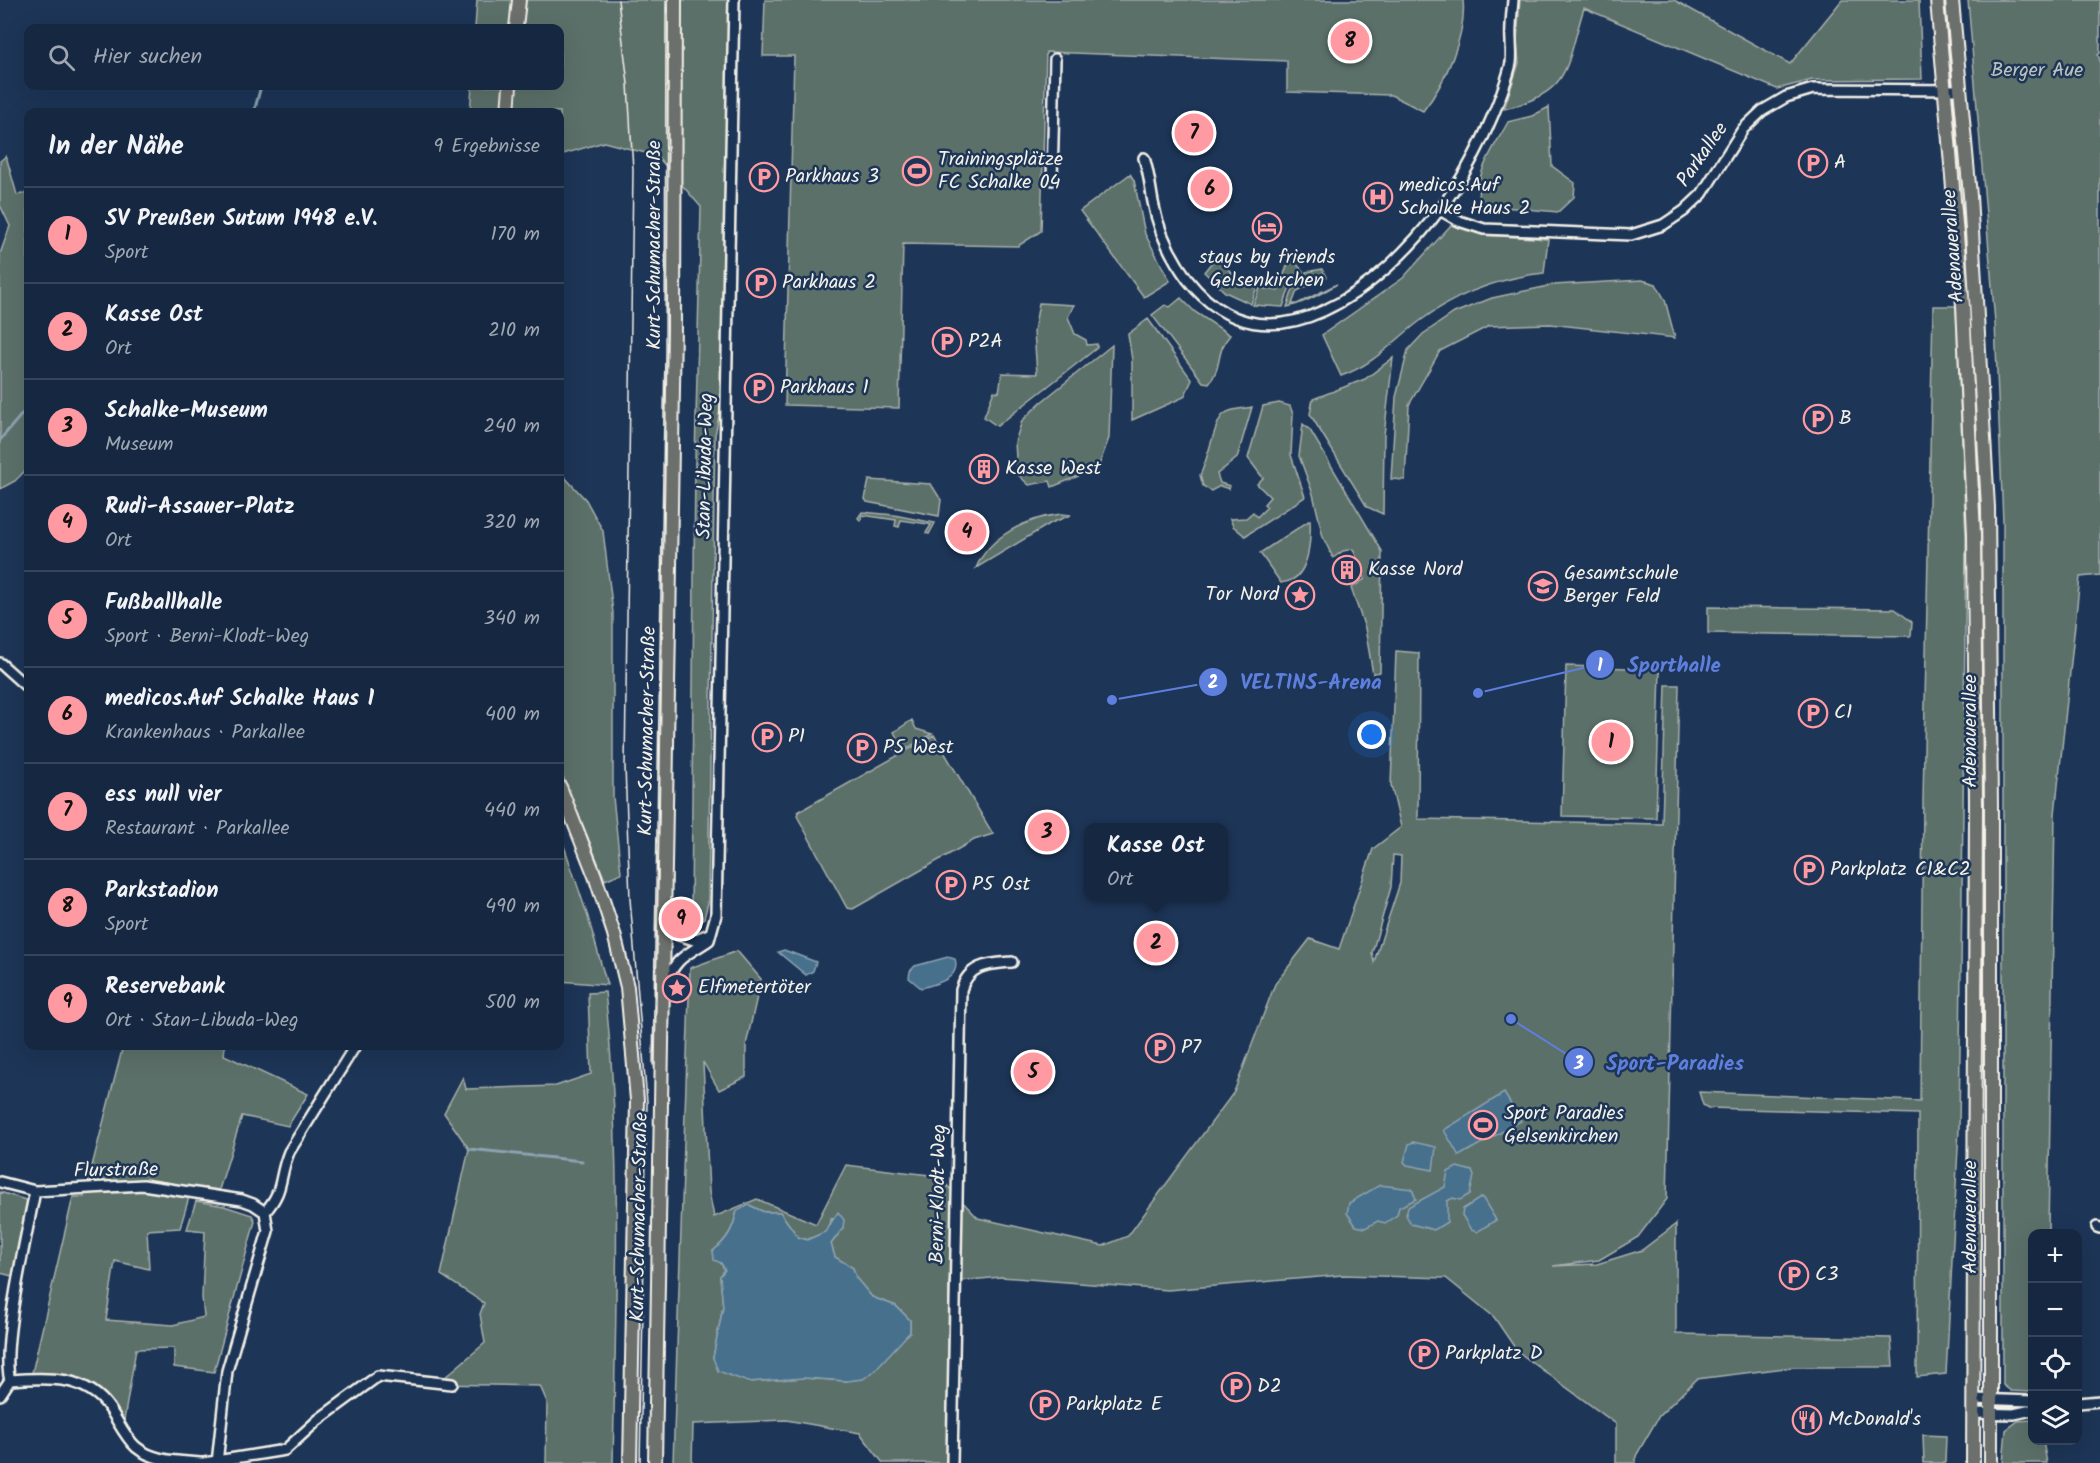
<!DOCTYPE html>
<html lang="de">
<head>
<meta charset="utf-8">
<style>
	:root { --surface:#162841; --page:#1f3048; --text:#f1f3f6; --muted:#9ea6b1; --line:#35445a; --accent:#ff9aa2 }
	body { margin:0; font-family:Kalam,sans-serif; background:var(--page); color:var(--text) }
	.controls { position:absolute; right:18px; bottom:18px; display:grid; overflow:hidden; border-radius:12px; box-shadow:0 6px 24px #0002 }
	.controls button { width:54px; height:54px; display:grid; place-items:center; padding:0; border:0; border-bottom:2px solid var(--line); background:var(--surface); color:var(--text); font:30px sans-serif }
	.you { position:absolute; left:1372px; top:735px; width:21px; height:21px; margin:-15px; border:4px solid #fff; border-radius:50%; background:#1a73e8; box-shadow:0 0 0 9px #1a73e833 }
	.badge { display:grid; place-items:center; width:39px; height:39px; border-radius:50%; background:var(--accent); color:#111; font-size:20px; font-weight:700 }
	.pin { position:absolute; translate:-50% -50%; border:3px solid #fff; box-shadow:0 2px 6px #0006 }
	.popup { position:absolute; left:1084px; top:823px; width:144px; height:78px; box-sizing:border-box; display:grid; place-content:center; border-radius:12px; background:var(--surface); filter:drop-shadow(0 2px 4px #0005); font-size:20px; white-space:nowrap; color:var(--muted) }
	.popup b { font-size:22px; color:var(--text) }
	.popup::after { content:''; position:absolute; left:50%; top:100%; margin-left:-12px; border:12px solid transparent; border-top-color:var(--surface) }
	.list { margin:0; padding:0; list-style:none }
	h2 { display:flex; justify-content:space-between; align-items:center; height:78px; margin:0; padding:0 24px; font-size:26px }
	h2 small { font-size:20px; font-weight:400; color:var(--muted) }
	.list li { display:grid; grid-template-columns:39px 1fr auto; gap:18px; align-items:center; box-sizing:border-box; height:96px; padding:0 24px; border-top:2px solid var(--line) }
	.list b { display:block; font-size:22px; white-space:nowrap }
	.list p { margin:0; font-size:20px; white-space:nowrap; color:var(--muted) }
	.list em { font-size:20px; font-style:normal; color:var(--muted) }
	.icon { flex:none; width:33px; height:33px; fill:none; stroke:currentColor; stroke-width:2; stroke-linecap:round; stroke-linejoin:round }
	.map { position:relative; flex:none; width:2100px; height:1463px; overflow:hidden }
	.search { position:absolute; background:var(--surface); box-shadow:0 6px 24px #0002; left:24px; top:24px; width:540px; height:66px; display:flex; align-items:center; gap:15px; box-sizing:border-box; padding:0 21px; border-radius:12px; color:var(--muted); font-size:22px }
	.panel { position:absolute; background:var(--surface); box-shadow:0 6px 24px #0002; left:24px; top:108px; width:540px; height:942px; border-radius:12px }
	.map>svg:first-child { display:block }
	.green { fill:#5b6f6b; stroke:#a8b0aa; stroke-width:1.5; fill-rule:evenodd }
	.water { fill:#466f8d; stroke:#8ca3b1; stroke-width:1.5 }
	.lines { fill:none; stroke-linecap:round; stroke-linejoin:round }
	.stream { stroke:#8ca3b1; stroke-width:3 }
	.minor-casing { stroke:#f4f1e8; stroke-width:14 }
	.major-casing { stroke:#f4f1e8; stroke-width:16 }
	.minor { stroke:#1d3557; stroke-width:9 }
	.major { stroke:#6c706d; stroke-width:12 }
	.tram { stroke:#f4f1e8; stroke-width:1.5 }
	.labels { text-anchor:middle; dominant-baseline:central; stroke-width:5; stroke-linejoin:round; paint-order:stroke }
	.park-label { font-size:20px; fill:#bec4bc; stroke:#1d3557 }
	.street-label { font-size:20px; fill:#f4f1e8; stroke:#1d3557 }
	.poi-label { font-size:20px; fill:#f4f1e8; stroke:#1d3557; text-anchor:start }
	.leader { fill:none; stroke:#5e7fdd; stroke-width:2 }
	.callout-dot { fill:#5e7fdd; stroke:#1d3557; stroke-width:2 }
	.mark-label { font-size:18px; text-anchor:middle; font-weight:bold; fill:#fff }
	.callout-label { font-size:21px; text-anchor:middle; font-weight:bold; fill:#5e7fdd; stroke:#1d3557; stroke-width:5; stroke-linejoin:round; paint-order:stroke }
</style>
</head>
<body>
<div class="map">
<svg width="2100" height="1463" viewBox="0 0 2100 1463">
	<rect width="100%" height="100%" fill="#1d3557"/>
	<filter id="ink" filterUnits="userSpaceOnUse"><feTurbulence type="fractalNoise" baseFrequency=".0167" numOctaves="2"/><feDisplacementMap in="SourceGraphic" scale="12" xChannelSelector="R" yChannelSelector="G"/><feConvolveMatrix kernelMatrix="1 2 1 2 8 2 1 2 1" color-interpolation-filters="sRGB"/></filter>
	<g filter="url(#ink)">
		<path class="green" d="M477,0h256l-9,391 -9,44 -7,468 -4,15 -6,5 -5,-3 -2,-5 4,-456 6,-252 -44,-51 -53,-14 -44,13v-43h-90l2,-26h88v-58h-85z
			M765,0h698c4,35 -19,85 -40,111l-32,-16 -104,-3v-31l-241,-9 -5,179 -23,15 -115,-2 -4,164 -114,-3 9,-349h-31z
			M1520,0h154l116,64 52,-64h77l3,79 -110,1 -35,9 -193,-81c-19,59 -11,84 -80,101l15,-46 -2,-22z
			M1968,0h132v53l-2,2 2,5v515l-20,2 -25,237 -7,419 -16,1v158l-21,-1 -8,-6v-863l-8,-200z
			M1549,107l3,59 23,17 -1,14 -16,15 -76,-7c-14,-23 15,-62 26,-83l24,-6z
			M6,156l11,39 11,-2v275l-13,13 -15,8v-235l10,-28 -10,-21v-44z
			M1130,174l4,6 11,54 25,47 -26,16 -64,-86z
			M1451,225l31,10 66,4 -4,34c-45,5 -88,21 -124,48 -28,21 -45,43 -79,55l-19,-41 81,-57z
			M1219,253c7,19 20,28 38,34l-6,17 -26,-12 -21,-20z
			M1293,260l10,11 -4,11 -9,5 -7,20 -30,-2 7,-17 18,3 9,-25z
			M1322,269l4,8 -29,14 -5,13h5l40,-20c-16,10 -32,19 -50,23l6,-18 8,-4 5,-13z
			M1642,280l14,4 9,16 10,38 -125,-14 -61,2 -49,25 -31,54 -4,75 -14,-1 5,-82 12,-47 15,-16 31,-21 38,-15 61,-13z
			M1181,298l14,14 35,23c-15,17 -7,32 -21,48l-6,-1 -51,-67 13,-10 5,2z
			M1039,303l35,2 -6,12 7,17 11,6 1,5 10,-1v4l-100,78 -13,-9 10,-26 5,1 3,-19 35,1 -3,-43z
			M1933,306h23l10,231 -3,274 -4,318 -13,245 -29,3 1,-263 -210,-6 -5,-3 -4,-13 221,9 3,-300z
			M1148,319l44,61 -8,17 -52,23v-60l-4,-26z
			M1112,345l-3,93 -11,30 -46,19 -2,-6 -21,4 -12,-11 -2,-32 7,-21 18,-18z
			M1393,358l-9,77 -1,79 -16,-7 -57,-93 3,-15 52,-20z
			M1279,403l11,3 3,8 -2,41 14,42 -60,39 -12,-10 -3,-7 16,-1 7,-6 4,5 10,-10 -3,-3 6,-7 -13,-13 6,-6 -15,-20 15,-52z
			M1252,407l-15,51 -20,16 3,9 10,3 -1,3 -9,-3 -9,5 -8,-5 -3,-11c8,-14 14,-53 24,-61 7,-6 20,-5 28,-7z
			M1303,424l7,6 72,121 -2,121 -7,2 -8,-46 -14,-40 14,-9 -12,-30 -10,2 -10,7 -10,-21 -10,-43 -14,-38z
			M560,472l26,28 17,31 10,82v184l8,76 -16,7 -45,-111z
			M869,480l62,4 10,16 -2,16 -72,-14 -2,-3z
			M862,512l32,3 41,8 -6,11 -3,-1 5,-8 -3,-1 -27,-4 -2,7 -4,-1 1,-6 -34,-5 -1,6 -3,-3z
			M1061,514l10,1 -20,8 -75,45c14,-33 52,-50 85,-54z
			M1310,520c1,17 0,54 -21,61 -3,1 -6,1 -8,2l-21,-30z
			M1708,607l187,2 17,13 -1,14 -203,-3z
			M1396,651l23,2 -1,166 244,5 4,-139h13l-12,514 -29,38 -39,23 -46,6 44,-2 45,-14 34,-26v110l215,4 2,29h-100l-96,12 -38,37 -23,40v7h-20v-39l-99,-73 -23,-34 -48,-39 -103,-3 -175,15 -167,-13 -52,5 -2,181h-64l-23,-30 -74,-13 -93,4 -1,39h-19l17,-495 47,-17 24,28 -15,66v32l-27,13 -16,-28 6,130 5,25 43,-18 59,25 30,-59 92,11 40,42 125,28 25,-10 106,-144 41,-108 35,-45 29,10 34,-100 28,-22 -10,-42zM1393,855l8,1 -1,27 -26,79 -2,-9 19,-66zM749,1205l15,7h16l18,25 9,3 18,-8 7,-14 11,10 -12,16 4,13 18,11 3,10 16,19 24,9 14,14v12l-63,49 -43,-3 -56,4 -35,-24 10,-51 -3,-31 5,-6 -12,-19c15,-12 20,-22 24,-40z
			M1566,666l94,3 -4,149 -94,-2z
			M912,720l4,9 16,5 -35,20 -5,-9 6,-5 -4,-8z
			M934,735l59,99 -19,6 -121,69 -6,-1 -50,-92 1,-4z
			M560,834l28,83 19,68 -47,-4z
			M605,992c17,156 11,314 8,471h-67l1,-61 -7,-16 -103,-2 48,-41 -5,-29 4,-11 -43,-28 28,-126 -25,-36 19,-36 3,12 90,-3 35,-12 -3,-81z
			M123,1046h102l-1,9 84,39 -20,32 -46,-10 -23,74 -27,-3 -12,41 -33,2 2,39 -34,-8 -9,59 67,5 31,-8 -2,-20 3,-66 -18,-2 9,-28 28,5 28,9 3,6 -41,151 -40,-5v-19l-38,1 -13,77c-35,-49 -32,-46 -92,-49l42,-180h11z
			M0,1192l29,9 -15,80 -2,-5 -12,-3z
			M2032,1420v20l11,1 4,22h-44l3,-33 12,-9z
			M1923,1435l23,1 -1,27h-21z"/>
		<path class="water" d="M784,950l32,12 -3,9 -7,4 -28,-23z
			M948,957l7,2c6,20 -19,25 -34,29l-12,-10 1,-7 5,-5z
			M1504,1093l17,28 -62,35 -15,-26z
			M1413,1142l23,5 -3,23 -26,-5 -3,-3 5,-18z
			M1457,1167l15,4 2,5 -4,18 -10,6 -7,-2 -6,3v21l-13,8 -23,-6 -5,-9 2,-8 37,-20 3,-15z
			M1380,1185l32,4 4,10 -17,8 -2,8 -12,8 -7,-2 -13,7 -9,-2 -9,-13 2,-10z
			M1482,1197l14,23 -19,12 -6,-2 -9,-15 1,-6z
			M749,1205l15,7h16l18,25 9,3 18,-8 13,-20 6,8 -1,8 -12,16 4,13 18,11 3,10 16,19 24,9 14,14v12l-37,40 -10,7 -16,2 -43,-3 -56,4 -30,-11 -5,-13 10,-51 -3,-31 5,-6 -4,-7 -7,-3 -1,-9c15,-12 20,-22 24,-40z"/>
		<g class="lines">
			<path class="stream" d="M254,112l7,-26
				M0,440l28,-33
				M469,1149l113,12"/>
			<g class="minor-casing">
				<path id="minor" d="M1144,158c5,15 6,28 9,44 5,28 18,55 35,78 80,102 197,4 252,-71 22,-28 39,-61 53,-94 7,-17 14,-34 18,-52 1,-7 0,-15 0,-22 -1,-14 1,-28 2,-41
					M1052,180l3,-121
					M1440,210l19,11 25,8 147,6 32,-10 21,-14 18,-17 41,-65 19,-18 24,-14 27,-8 148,1
					M0,663l28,25
					M665,910l14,25 15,5 15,-6
					M665,985c11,-29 21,-29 44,-45l7,-25 18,-915
					M0,1182l35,9 108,-6 99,15 11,4 12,8 3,19 -41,140 -10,92
					M265,1212c20,-23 13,-33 24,-60l66,-106
					M2097,1227l3,1
					M10,1380c37,-3 77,-5 100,29 8,12 15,28 26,38 18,15 44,14 66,16
					M0,1395l10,-15c-10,-32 18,-151 25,-189
					M1974,1399l58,2
					M2078,1403l22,-2
					M1974,1413l40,1 18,-4
					M204,1463l81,-13 33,-30 60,-44 74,8
					M952,1463l9,-473c8,-26 28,-26 51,-28"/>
			</g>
			<g class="major-casing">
				<path id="major" d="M1937,0l26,306 11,228 2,271 -3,658
					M1952,0l18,196 18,311 3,298v658
					M516,28l3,-28
					M508,112l2,-26
					M560,787l35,89 19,58 13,53 10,113 -7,363
					M655,1463l19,-1135 1,-328"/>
			</g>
			<use href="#minor" class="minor"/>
			<use href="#major" class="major"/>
			<path class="tram" d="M618,0l10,84 5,86 -8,597 5,132 17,203 -7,361
				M653,1065l12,-713 1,-352"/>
		</g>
	</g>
	<defs>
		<g id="parking-ring" transform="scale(1.5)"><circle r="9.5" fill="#1d3557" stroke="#ff9aa2" stroke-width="1.5"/><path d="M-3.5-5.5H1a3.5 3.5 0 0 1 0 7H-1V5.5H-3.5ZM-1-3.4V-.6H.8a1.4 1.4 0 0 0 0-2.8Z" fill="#ff9aa2"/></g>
		<g id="stadium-ring" transform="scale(1.5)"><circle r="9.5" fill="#1d3557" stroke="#ff9aa2" stroke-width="1.5"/><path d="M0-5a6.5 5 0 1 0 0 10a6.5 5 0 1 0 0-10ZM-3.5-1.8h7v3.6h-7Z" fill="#ff9aa2"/></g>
		<g id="hospital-ring" transform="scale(1.5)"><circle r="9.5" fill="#1d3557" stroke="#ff9aa2" stroke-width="1.5"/><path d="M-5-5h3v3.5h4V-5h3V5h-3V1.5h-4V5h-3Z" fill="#ff9aa2"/></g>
		<g id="hotel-ring" transform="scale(1.5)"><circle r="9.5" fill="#1d3557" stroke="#ff9aa2" stroke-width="1.5"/><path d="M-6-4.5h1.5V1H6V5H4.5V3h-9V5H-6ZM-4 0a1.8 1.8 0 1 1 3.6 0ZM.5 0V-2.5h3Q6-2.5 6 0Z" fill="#ff9aa2"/></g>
		<g id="building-ring" transform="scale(1.5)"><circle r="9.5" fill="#1d3557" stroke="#ff9aa2" stroke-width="1.5"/><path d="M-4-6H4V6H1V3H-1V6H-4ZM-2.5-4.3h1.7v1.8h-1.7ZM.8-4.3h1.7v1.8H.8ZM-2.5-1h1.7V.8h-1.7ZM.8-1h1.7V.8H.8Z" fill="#ff9aa2"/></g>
		<g id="school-ring" transform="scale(1.5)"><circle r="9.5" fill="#1d3557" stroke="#ff9aa2" stroke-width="1.5"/><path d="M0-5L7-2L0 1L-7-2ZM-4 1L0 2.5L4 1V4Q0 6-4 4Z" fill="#ff9aa2"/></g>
		<g id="sight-ring" transform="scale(1.5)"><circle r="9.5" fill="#1d3557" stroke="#ff9aa2" stroke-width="1.5"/><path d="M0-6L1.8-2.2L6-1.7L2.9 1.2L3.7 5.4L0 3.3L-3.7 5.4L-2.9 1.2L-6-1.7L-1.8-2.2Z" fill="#ff9aa2"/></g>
		<g id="restaurant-ring" transform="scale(1.5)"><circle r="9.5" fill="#1d3557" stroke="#ff9aa2" stroke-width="1.5"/><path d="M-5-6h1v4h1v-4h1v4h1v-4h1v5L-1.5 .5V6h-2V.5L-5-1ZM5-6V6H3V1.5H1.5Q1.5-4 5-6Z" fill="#ff9aa2"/></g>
	</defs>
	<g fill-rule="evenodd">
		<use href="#parking-ring" x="1813" y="163"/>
		<use href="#stadium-ring" x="917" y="171"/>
		<use href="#parking-ring" x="764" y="177"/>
		<use href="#hospital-ring" x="1378" y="197"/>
		<use href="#hotel-ring" x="1267" y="227"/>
		<use href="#parking-ring" x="761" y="283"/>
		<use href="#parking-ring" x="947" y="342"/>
		<use href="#parking-ring" x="759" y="388"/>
		<use href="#parking-ring" x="1818" y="419"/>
		<use href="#building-ring" x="984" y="469"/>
		<use href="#building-ring" x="1347" y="570"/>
		<use href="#school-ring" x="1543" y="586"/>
		<use href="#sight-ring" x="1300" y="595"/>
		<use href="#parking-ring" x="1813" y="713"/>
		<use href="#parking-ring" x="767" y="737"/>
		<use href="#parking-ring" x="862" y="748"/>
		<use href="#parking-ring" x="1809" y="870"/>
		<use href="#parking-ring" x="951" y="885"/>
		<use href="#sight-ring" x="677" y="988"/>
		<use href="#parking-ring" x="1160" y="1048"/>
		<use href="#stadium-ring" x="1483" y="1125"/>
		<use href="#parking-ring" x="1794" y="1275"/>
		<use href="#parking-ring" x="1424" y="1354"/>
		<use href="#parking-ring" x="1236" y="1387"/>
		<use href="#parking-ring" x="1045" y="1405"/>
		<use href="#restaurant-ring" x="1807" y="1420"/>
	</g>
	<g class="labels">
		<g class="park-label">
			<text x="2037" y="71">Berger Aue</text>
		</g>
		<g class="street-label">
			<text transform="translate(1703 155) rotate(-55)">Parkallee</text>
			<text transform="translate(655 245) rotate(-90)">Kurt-Schumacher-Straße</text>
			<text transform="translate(1954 246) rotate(-94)">Adenauerallee</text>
			<text transform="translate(706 466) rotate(-89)">Stan-Libuda-Weg</text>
			<text transform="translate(648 731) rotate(-89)">Kurt-Schumacher-Straße</text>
			<text transform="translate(1971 731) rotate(-90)">Adenauerallee</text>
			<text transform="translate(116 1171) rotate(-1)">Flurstraße</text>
			<text transform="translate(939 1194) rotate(-89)">Berni-Klodt-Weg</text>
			<text transform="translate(640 1217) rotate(-89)">Kurt-Schumacher-Straße</text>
			<text transform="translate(1971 1217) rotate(-90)">Adenauerallee</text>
		</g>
		<g class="poi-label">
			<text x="938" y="160">Trainingsplätze<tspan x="938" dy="23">FC Schalke 04</tspan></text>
			<text x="1834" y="163">A</text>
			<text x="785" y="177">Parkhaus 3</text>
			<text x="1399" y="186">medicos.Auf<tspan x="1399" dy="23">Schalke Haus 2</tspan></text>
			<text x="1267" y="258" text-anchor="middle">stays by friends<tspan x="1267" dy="23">Gelsenkirchen</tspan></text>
			<text x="782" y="283">Parkhaus 2</text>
			<text x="968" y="342">P2A</text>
			<text x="780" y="388">Parkhaus 1</text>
			<text x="1839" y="419">B</text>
			<text x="1005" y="469">Kasse West</text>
			<text x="1368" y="570">Kasse Nord</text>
			<text x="1564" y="574">Gesamtschule<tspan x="1564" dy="23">Berger Feld</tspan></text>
			<text x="1279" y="595" text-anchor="end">Tor Nord</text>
			<text x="1834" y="713">C1</text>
			<text x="788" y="737">P1</text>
			<text x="883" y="748">P5 West</text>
			<text x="1830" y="870">Parkplatz C1&amp;C2</text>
			<text x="972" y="885">P5 Ost</text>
			<text x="698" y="988">Elfmetertöter</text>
			<text x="1181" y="1048">P7</text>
			<text x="1504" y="1114">Sport Paradies<tspan x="1504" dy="23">Gelsenkirchen</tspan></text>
			<text x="1815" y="1275">C3</text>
			<text x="1445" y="1354">Parkplatz D</text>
			<text x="1257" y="1387">D2</text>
			<text x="1066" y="1405">Parkplatz E</text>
			<text x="1828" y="1420">McDonald's</text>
		</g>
	</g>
	<path class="leader" d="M1478 693L1600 664M1112 700L1213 682M1511 1019L1579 1062"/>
	<g class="callout-dot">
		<circle cx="1478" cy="693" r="6"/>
		<circle cx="1112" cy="700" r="6"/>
		<circle cx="1511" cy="1019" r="6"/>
		<circle cx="1600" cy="664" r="15"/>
		<circle cx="1213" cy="682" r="15"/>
		<circle cx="1579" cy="1062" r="15"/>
	</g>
	<g class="mark-label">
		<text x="1600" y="671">1</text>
		<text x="1213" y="688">2</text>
		<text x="1579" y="1069">3</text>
	</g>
	<g class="callout-label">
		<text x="1674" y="672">Sporthalle</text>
		<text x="1311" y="689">VELTINS-Arena</text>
		<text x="1675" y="1070">Sport-Paradies</text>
	</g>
</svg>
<div class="controls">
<button>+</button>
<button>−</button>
<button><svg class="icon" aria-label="locate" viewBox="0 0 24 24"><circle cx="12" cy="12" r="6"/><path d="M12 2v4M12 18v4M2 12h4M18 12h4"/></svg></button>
<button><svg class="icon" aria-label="layers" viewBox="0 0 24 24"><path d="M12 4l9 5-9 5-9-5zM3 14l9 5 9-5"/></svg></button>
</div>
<div class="you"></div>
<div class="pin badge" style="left:1611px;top:742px">1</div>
<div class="pin badge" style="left:1156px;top:943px">2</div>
<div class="popup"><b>Kasse Ost</b>Ort</div>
<div class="pin badge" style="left:1047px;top:832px">3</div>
<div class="pin badge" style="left:967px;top:532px">4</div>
<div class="pin badge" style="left:1033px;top:1072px">5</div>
<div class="pin badge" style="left:1210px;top:189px">6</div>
<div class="pin badge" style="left:1194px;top:133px">7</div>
<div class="pin badge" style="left:1350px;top:41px">8</div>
<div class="pin badge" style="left:681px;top:919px">9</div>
<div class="search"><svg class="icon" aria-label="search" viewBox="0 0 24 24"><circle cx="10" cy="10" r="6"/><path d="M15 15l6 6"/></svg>Hier suchen</div>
<section class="panel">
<h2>In der Nähe<small>9 Ergebnisse</small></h2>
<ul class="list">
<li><span class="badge">1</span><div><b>SV Preußen Sutum 1948 e.V.</b><p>Sport</p></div><em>170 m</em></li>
<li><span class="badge">2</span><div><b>Kasse Ost</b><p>Ort</p></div><em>210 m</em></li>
<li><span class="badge">3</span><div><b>Schalke-Museum</b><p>Museum</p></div><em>240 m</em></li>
<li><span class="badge">4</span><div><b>Rudi-Assauer-Platz</b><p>Ort</p></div><em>320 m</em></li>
<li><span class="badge">5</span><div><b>Fußballhalle</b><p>Sport · Berni-Klodt-Weg</p></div><em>340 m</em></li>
<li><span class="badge">6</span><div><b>medicos.Auf Schalke Haus 1</b><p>Krankenhaus · Parkallee</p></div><em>400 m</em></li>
<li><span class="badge">7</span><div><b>ess null vier</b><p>Restaurant · Parkallee</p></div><em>440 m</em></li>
<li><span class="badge">8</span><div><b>Parkstadion</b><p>Sport</p></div><em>490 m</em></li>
<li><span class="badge">9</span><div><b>Reservebank</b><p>Ort · Stan-Libuda-Weg</p></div><em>500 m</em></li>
</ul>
</section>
</div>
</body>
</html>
